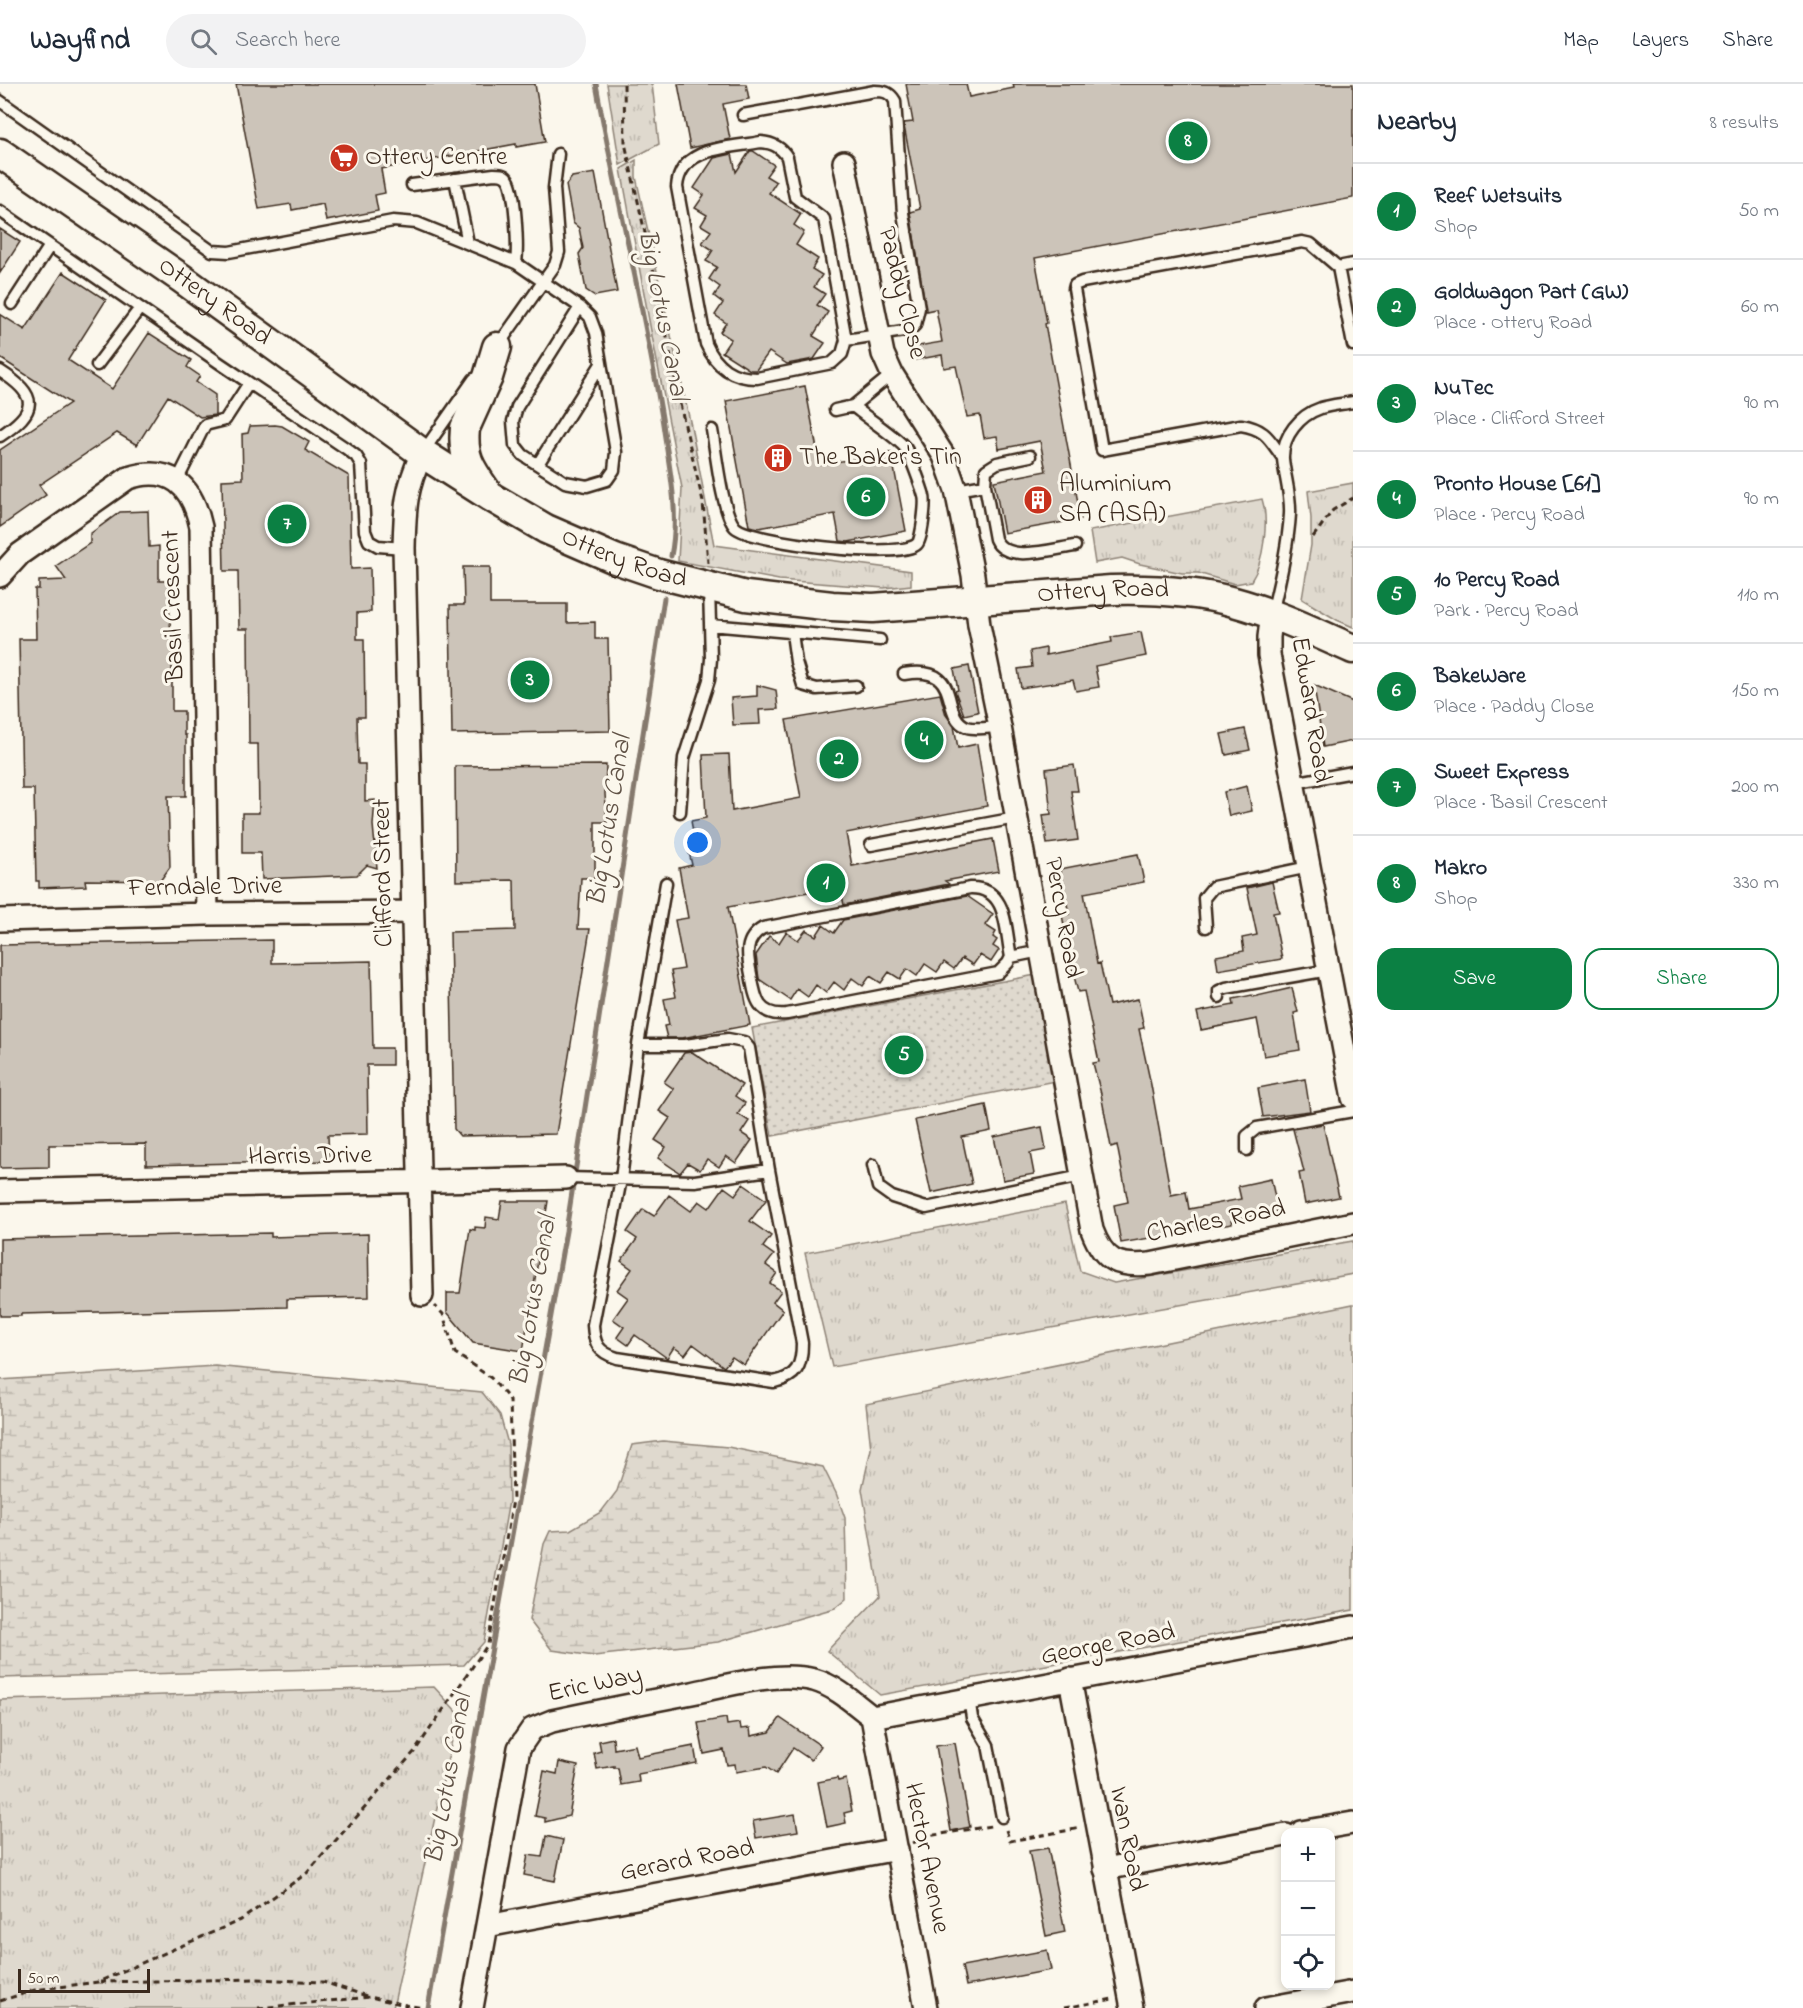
<!DOCTYPE html>
<html lang="en">
<head>
<meta charset="utf-8">
<style>
	:root { --surface:#fff; --page:#f2f2f3; --text:#1f2937; --muted:#747a83; --line:#e0e1e3; --accent:#0b8043 }
	body { margin:0; font-family:"Indie Flower",sans-serif; background:var(--page); color:var(--text) }
	.controls { position:absolute; right:18px; bottom:18px; display:grid; overflow:hidden; border-radius:12px; box-shadow:0 3px 9px #0003 }
	.controls button { width:54px; height:54px; display:grid; place-items:center; padding:0; border:0; border-bottom:2px solid var(--line); background:var(--surface); color:var(--text); font:30px sans-serif }
	.scale { position:absolute; left:18px; bottom:15px; width:132px; box-sizing:border-box; padding-left:6px; border:3px solid #3b2a1e; border-top:0; font-size:16px; line-height:21px; white-space:nowrap; color:#3b2a1e; -webkit-text-stroke:4px #fbf7ec; paint-order:stroke }
	.you { position:absolute; left:698px; top:759px; width:21px; height:21px; margin:-15px; border:4px solid #fff; border-radius:50%; background:#1a73e8; box-shadow:0 0 0 9px #1a73e833 }
	.badge { display:grid; place-items:center; width:39px; height:39px; border-radius:50%; background:var(--accent); color:#fff; font-size:20px; font-weight:700 }
	.pin { position:absolute; translate:-50% -50%; border:3px solid #fff; box-shadow:0 2px 6px #0006 }
	.list { margin:0; padding:0; list-style:none }
	h2 { display:flex; justify-content:space-between; align-items:center; height:78px; margin:0; padding:0 24px; font-size:26px }
	h2 small { font-size:20px; font-weight:400; color:var(--muted) }
	.list li { display:grid; grid-template-columns:39px 1fr auto; gap:18px; align-items:center; box-sizing:border-box; height:96px; padding:0 24px; border-top:2px solid var(--line) }
	.list b { display:block; font-size:22px; white-space:nowrap }
	.list p { margin:0; font-size:20px; white-space:nowrap; color:var(--muted) }
	.list em { font-size:20px; font-style:normal; color:var(--muted) }
	.actions { display:flex; gap:12px; padding:18px 24px }
	.actions a { flex:1; padding:14px 0; border:2px solid var(--accent); border-radius:18px; text-align:center; font-size:21px; color:var(--accent) }
	.actions .main { background:var(--accent); color:#fff }
	.icon { flex:none; width:33px; height:33px; fill:none; stroke:currentColor; stroke-width:2; stroke-linecap:round; stroke-linejoin:round }
	.map { position:relative; flex:none; width:1353px; height:1924px; overflow:hidden }
	header { display:flex; align-items:center; gap:36px; box-sizing:border-box; height:84px; padding:0 30px; background:var(--surface); border-bottom:2px solid var(--line) }
	header strong { font-size:28px }
	nav { display:flex; gap:33px; margin-inline-start:auto; font-size:21px }
	.search { width:420px; height:54px; background:var(--page); display:flex; align-items:center; gap:15px; box-sizing:border-box; padding:0 21px; border-radius:33px; color:var(--muted); font-size:22px }
	main { display:flex }
	aside { flex:1; background:var(--surface) }
	.map>svg:first-child { display:block }
	.grass { fill:url(#grass-tufts); stroke:#8d8276; stroke-width:1.5 }
	.wetland { fill:url(#wetland-marsh); stroke:#8d8276; stroke-width:1.5 }
	.park { fill:url(#park-dots); stroke:#8d8276; stroke-width:1.5 }
	.lines { fill:none; stroke-linecap:round; stroke-linejoin:round }
	.stream { stroke:#85796d; stroke-width:5 }
	.building { fill:#ccc4b9; stroke:#3b2a1e; stroke-width:1.5 }
	.lane-casing { stroke:#3b2a1e; stroke-width:15 }
	.street-casing { stroke:#3b2a1e; stroke-width:26 }
	.secondary-casing { stroke:#3b2a1e; stroke-width:33 }
	.path { stroke:#3b2a1e; stroke-width:3; stroke-dasharray:6 4.5; stroke-linecap:butt }
	.lane { stroke:#fbf7ec; stroke-width:10 }
	.street { stroke:#fbf7ec; stroke-width:21 }
	.secondary { stroke:#fbf7ec; stroke-width:28 }
	.labels { text-anchor:middle; dominant-baseline:central; stroke-width:6; stroke-linejoin:round; paint-order:stroke }
	.poi-label { font-size:26px; fill:#3b2a1e; stroke:#fbf7ec; text-anchor:start }
	.street-label { font-size:26px; fill:#3b2a1e; stroke:#fbf7ec }
	.water-label { font-size:27px; font-style:italic; fill:#605246; stroke:#fbf7ec }
</style>
</head>
<body>
<header>
<strong>Wayfind</strong>
<div class="search"><svg class="icon" aria-label="search" viewBox="0 0 24 24"><circle cx="10" cy="10" r="6"/><path d="M15 15l6 6"/></svg>Search here</div>
<nav><a>Map</a><a>Layers</a><a>Share</a></nav>
</header>
<main>
<div class="map">
<svg width="1353" height="1924" viewBox="0 0 1353 1924">
	<defs>
		<pattern id="grass-tufts" width="24" height="20" patternUnits="userSpaceOnUse" patternTransform="scale(1.5)"><rect width="24" height="20" fill="#dfd9ce"/><path d="M3 7l-1-3M5 7V3M7 7l1-3M15 17l-1-3M17 17v-4M19 17l1-3" fill="none" stroke="#c0bab0"/></pattern>
		<pattern id="wetland-marsh" width="20" height="14" patternUnits="userSpaceOnUse" patternTransform="scale(1.5)"><rect width="20" height="14" fill="#dfd9ce"/><path d="M1 5h8M5 5V1M11 12h8M15 12V8" fill="none" stroke="#c0bab0"/></pattern>
		<pattern id="park-dots" width="8" height="8" patternUnits="userSpaceOnUse" patternTransform="scale(1.5)"><rect width="8" height="8" fill="#dfd9ce"/><path d="M2 2h.1M6 6h.1" fill="none" stroke="#c0bab0" stroke-width="1.8" stroke-linecap="round"/></pattern>
	</defs>
	<rect width="100%" height="100%" fill="#fbf7ec"/>
	<filter id="ink" filterUnits="userSpaceOnUse"><feTurbulence type="fractalNoise" baseFrequency=".0167" numOctaves="2"/><feDisplacementMap in="SourceGraphic" scale="12" xChannelSelector="R" yChannelSelector="G"/><feConvolveMatrix kernelMatrix="1 2 1 2 8 2 1 2 1" color-interpolation-filters="sRGB"/></filter>
	<g filter="url(#ink)">
		<path class="grass" d="M607,0h45l7,60 -39,21z
			M636,76v17l55,249 23,119 197,26v14l-27,3 -105,-8 -101,-19 4,-73 -31,-157 -30,-162z
			M1353,399v144l-16,-7 -35,-21 9,-54v-27l-3,-27z
			M1262,415c7,21 2,63 -11,82l-16,3 -37,-11h-16l-42,-9 -18,-6 -27,5 -5,-32z
			M1065,1120l15,67 34,12 239,-42v33l-521,93 -27,-114z
			M1353,1220v306l-473,85 -53,-44 53,-55 -18,-107 9,-40 -5,-45z
			M434,1603l24,26 -65,295h-393v-308z"/>
		<path class="wetland" d="M215,1282l267,26 18,23 8,29 1,57 -25,141 -20,23 -464,13v-298z
			M663,1357l65,6 95,20 13,26 9,25 2,80 -12,10 -117,34 -124,14 -42,-6 -23,-30 15,-76 6,-13 20,-1 31,-18 16,-21 15,-46z"/>
		<path class="park" d="M1036,891l19,106 -283,55 -20,-108z"/>
		<g class="lines">
			<path class="stream" d="M596,0c20,114 49,226 67,340 6,43 17,88 8,132
				M428,1924l138,-777 98,-633"/>
		</g>
		<path class="building" d="M236,0h299l10,58 -29,5v-3l-135,25 4,24 -10,2 3,16 -52,10 -3,-17 -31,6 -1,-6 -32,5z
			M678,0h68l3,15 -26,5 7,35 -40,9z
			M906,0h60l3,13 45,-9 -1,-4h340v114l-318,60 12,65 -2,1 36,195 -77,14 -10,-52 52,-10 -6,-30 -41,8 -2,-13 -13,2 -4,-23 -13,2 -11,-51 -12,2 -2,-13 -27,5 -3,-13 30,-5 -6,-33 -10,2 -16,-99 10,-3 -16,-83v-3l9,-1z
			M750,67h3l21,14 -8,11 10,6 -7,11 32,21 -7,11 10,7 -8,13 22,14 -6,10 10,6 -8,12 11,7 -8,11 11,7 -15,24 12,7 -11,16 -27,5 -18,-12 -13,18h-6l-28,-18 9,-13 -11,-7 6,-9 -11,-8 8,-12 -9,-7 6,-9 -11,-8 8,-12 -11,-6 7,-11 -11,-7 9,-12 -10,-6 6,-10 -12,-7 9,-13 -10,-7 20,-30 18,-4 4,18z
			M595,89l22,119 -22,4 -9,-6 -7,-36 4,-6 -4,-20 -6,-5 -7,-38 6,-8z
			M0,145l20,13 -20,31z
			M63,188l43,28 -38,60 44,29 37,-56 42,27 -4,7 13,9 -4,6 19,13v20l-15,2 -32,-21 -31,49 -20,-12 -78,52 7,10 -46,32v-77l70,-47 -70,-45v-44l25,16z
			M805,302l15,79 71,-13 15,79 -58,11 -8,-1 -5,-27 -76,14 -10,-2 -23,-125z
			M275,341l7,1 27,16 -4,8 44,26 2,93 19,-1 1,44 -14,1v26h7l1,78h-8l1,47h7v37l10,-1 -2,25 4,43 -10,-3 -10,10 -95,4 -1,-26h-19v-40h17l-1,-69h-9l-1,-115h-9l-1,-58h-14l-2,-91 21,-1 -1,-45 6,-1 2,-7z
			M148,427l1,36 10,-1v35h9l3,58h1v72h12v24h2v61h-18l2,71 -10,14 -75,-1 1,6 -47,2v-7h-3l-2,-92h-12l-3,-150h17l-1,-50h4v-8l27,-1 -10,-14 34,-23v-9l30,-22z
			M463,483h27v37h77v19l28,-1v17h13l2,92 -158,3 -2,-129h14z
			M1141,548l5,24 -51,10 4,21 -23,4 -3,-11 -52,8 -3,-19 14,-2 -2,-16 16,-3v7l66,-13 -1,-5z
			M969,582l9,46 -14,3 -9,-24 3,-1 -4,-21z
			M757,601l19,5 2,19 -19,1 1,14 -27,1 -2,-27 26,-2z
			M1314,601l39,17v39l-30,6z
			M940,610l6,21 8,11 4,22 19,-4 10,62 -141,27 6,33 141,-27 6,32 -54,10 4,3 -105,21 -4,-19 -112,21 22,118 -68,13h-15l-3,-12 5,-1 -5,-26 12,-2 -5,-26 13,-2 -9,-49 13,-2 -9,-50 13,-3 -4,-17 8,-1 -5,-26 15,-3 -3,-63 26,-1 3,57 69,-13 -15,-78z
			M1245,645l5,21 -24,5 -5,-21z
			M606,681l-1,29 2,28h-12v56h-14l-3,51h12l-34,205 -96,2 -6,-7 -4,-197 65,-2 -1,-50 -58,1 -1,-115z
			M1074,681l4,26h-7l7,49 -31,4 -4,-29 8,-1 -5,-45z
			M1247,702l5,25 -23,5 -5,-24z
			M1138,770l6,28 -60,11 13,71 3,-1 9,42 29,-6 6,29 -5,1 12,56 20,110 15,-3 3,17 52,-10 -3,-13 33,-7 7,32 -47,10 1,3 -111,19 -7,-38 14,-3 -11,-57 -6,2 -10,-53 -8,-31 6,-1 -15,-71 -6,1 -6,-24 -10,-53 7,-1 -9,-45z
			M1272,798l7,30 -6,1 9,46 -64,11 -2,-14 28,-5 -2,-13 15,-3 -10,-47z
			M967,812l26,18 -8,11 11,7 -3,5 4,3 -4,6 6,4 -8,12 -11,-7 -7,10 -11,-7 -8,11 -10,-7 -7,10 -12,-8 -8,12 -10,-7 -7,10 -11,-7 -8,11 -11,-7 -7,10 -11,-8 -8,12 -10,-8 -8,11 -10,-8 -8,12 -11,-8 -7,11 -31,-21 -3,-24 13,-19 10,7 7,-11 12,8 8,-10 10,6 7,-11 11,8 9,-13z
			M272,856v23l99,-2 2,87h19v17h-25l1,69 -40,1 1,26 -183,4v-21l-97,1v22l-49,1v-223z
			M1292,904l6,24 -4,1 6,37 -36,6 -7,-37 -56,11 -4,-18 37,-7 -1,-6 19,-4 1,2z
			M692,968l50,33 -7,11 10,7 -7,11 11,7 -8,12 11,7 -16,23 -10,-7 -7,11 -12,-8 -7,11 -12,-7 -8,10 -22,-15 8,-11 -11,-7 15,-22 -11,-7 15,-22 -10,-7 20,-29z
			M1305,995l5,32 -47,6 -5,-29z
			M986,1021l5,26 -29,6 10,47 -41,9 -16,-73z
			M1323,1040l16,73 -34,7 -6,-31 5,-1 -11,-43z
			M1042,1043l4,23 -16,3 4,21 -31,6 -9,-43z
			M743,1100l23,16 -16,21 21,15 -8,11 11,8 -8,10 11,8 -7,10 11,8 -8,11 10,8 -39,55 -12,-8 -8,10 -31,-23 -8,11 -11,-8 -7,11 -32,-23 -7,10 -11,-8 7,-10 -11,-8 15,-21 -11,-8 15,-21 -11,-8 16,-22 -10,-7 16,-23 11,7 15,-21 22,16 8,-10 10,7 15,-21 11,8z
			M502,1117h46l-25,150 -50,-8 -26,-31v-19h13l10,-64 5,1v-3l10,1 1,-11 13,2z
			M271,1149v4l97,-3 1,63 -82,2v8l-266,7v2h-21v-77z
			M726,1634l1,7 13,-2 1,6 9,-1 1,8 19,-4 10,-14 41,28 -10,14 -18,-12 -17,26 -10,-7 -30,5 -1,-8 -8,1 -3,-15 -20,4 -6,-31z
			M613,1654l1,11 21,-4 3,12 56,-11 3,17 -59,11 1,8 -18,3 -3,-17h-4v-2l-17,3 -3,-16 7,-2 -2,-10z
			M955,1659l15,84 -19,4 -15,-85z
			M559,1678l19,4 -9,50 -24,6v-4l-10,-2 9,-45 13,3z
			M837,1694l1,3 8,-2 6,32 -8,2 2,10 -19,4 -9,-45z
			M795,1730l3,17 -42,7 -3,-17z
			M546,1752l17,4 -8,41 -31,-6 4,-20 14,2z
			M1048,1764l17,84 -19,4 -17,-85z
			M1047,1866l4,20 -85,16 -4,-20z"/>
		<g class="lines">
			<g class="lane-casing">
				<path id="lane" d="M0,17l212,150 17,1 164,-31 24,2 99,40 64,44 10,10 6,16 20,119 -2,18 -7,10 -20,6 -22,-4 -42,-27 -8,-10 -2,-24 4,-14 63,-100
					M743,31l132,-24c9,0 15,1 20,10l8,112 16,95 -4,17 -5,5 -64,10
					M761,58c12,1 20,5 26,15l8,40 29,22 22,121 -4,14 -10,9 -75,15c-25,0 -41,-11 -51,-34l-29,-157c3,-41 53,-39 84,-45z
					M455,95l13,64
					M412,101l82,-11c5,0 10,0 13,4 9,9 11,71 9,85
					M0,127l221,153 126,85 9,7 5,8 4,67 4,10 9,5 26,2
					M1353,180l-15,3 15,78
					M12,220l37,-57
					M497,263l58,-82 4,-13 -5,-64 4,-34
					M97,281l43,-57
					M0,287c39,25 38,40 0,65
					M853,322l39,-32
					M712,346c4,22 10,83 23,97 16,16 167,33 182,17 5,-4 9,-42 7,-48 -2,-8 -14,-41 -18,-47 -5,-9 -42,-33 -53,-43l-18,4
					M423,368l51,-73
					M1030,372l-33,7 -11,7 -1,15 10,54c11,25 58,10 80,7
					M1283,374c-14,-19 -17,-29 -42,-33l-139,25 -28,-161 1,-4 7,-3 220,-40 9,2 27,23
					M538,380l63,-100
					M177,397l28,-56 20,-5 24,-37
					M956,406l29,-5
					M1272,529c8,-32 16,-66 18,-99 1,-19 -5,-36 -7,-55 -1,-23 17,-44 38,-51 10,-3 22,-4 32,-6
					M710,541l170,15
					M792,549l4,29 7,23 14,4 39,-3
					M904,590c61,-10 34,41 63,53 9,3 23,0 33,0
					M1293,699l60,-11
					M680,728l4,-54 25,-78 2,-21 -2,-71
					M871,761l145,-27
					M970,804c38,-1 35,41 41,69l-3,6 -10,10 -211,41c-30,3 -32,-17 -36,-40 -4,-19 -7,-35 12,-46z
					M1206,843l-2,-29 9,-11 96,-20
					M1011,873l29,-6
					M1219,913v-6l7,-3 103,-18
					M638,961h47l43,-6 16,3 5,6 20,122 33,173c0,23 -5,34 -28,39l-157,-24c-19,-6 -23,-14 -24,-33l28,-146 17,-134 28,-162
					M1247,1066v-14l10,-8 96,-17
					M873,1081l5,22 14,10 34,11 156,-32
					M566,1094l129,3 74,-11
					M969,1614l3,20 16,27 14,72"/>
			</g>
			<g class="street-casing">
				<path id="street" d="M844,78l39,192 9,20 52,82 12,34 17,85 6,50 21,102 92,503c12,32 26,37 58,34l203,-41
					M422,369c-17,38 -17,55 -18,95l18,747
					M0,492l20,-22 108,-76c43,-13 64,7 73,49l6,387
					M1272,529l-3,24v18l84,443
					M0,836l207,-6 204,-2
					M0,1107l566,-13
					M1070,1595l62,329
					M872,1633l481,-90
					M872,1633l54,291
					M1301,1748l52,-9
					M1105,1785l181,-34
					M487,1842l410,-77
					M472,1924l47,-260 13,-19 20,-8c46,-10 93,-19 140,-28 38,-8 83,-22 122,-13 22,6 41,24 58,37
					M1266,1924l87,-16"/>
			</g>
			<g class="secondary-casing">
				<g id="secondary">
					<path id="s1" d="M0,69l181,125 241,175 69,44 55,32 69,30 44,15 87,22 86,10 41,2 238,-18c41,-1 84,1 123,12 41,11 80,30 119,47"/>
					<path d="M486,407c-16,-23 -24,-34 -21,-63l23,-51 9,-30"/>
				</g>
			</g>
			<path class="path" d="M624,0l1,59 36,162 19,99 23,98 5,61
				M1313,453l20,-27 20,-12
				M1006,1746l4,11 71,-13
				M913,1759l15,-7 63,-10
				M100,1898l156,-3 67,3 47,15
				M0,1917l35,-11 63,-8 143,-62 66,-47 108,-122 73,-107 25,-144 -3,-100 -19,-22 -36,-25 -12,-39 -8,-8
				M258,1924l112,-11 36,8
				M405,1924l1,-3 17,3
				M1064,1924l49,-9"/>
			<use href="#lane" class="lane"/>
			<use href="#street" class="street"/>
			<use href="#secondary" class="secondary"/>
		</g>
	</g>
	<defs>
		<g id="supermarket-disc" transform="scale(1.5)"><circle r="9.5" fill="#c8321e" stroke="#fbf7ec"/><path d="M-6-5.5h2.5l.6 2H6L4.5 2H-2.5L-4.4-4H-6ZM-1.5 3.2a1.3 1.3 0 1 0 .1 0ZM3 3.2a1.3 1.3 0 1 0 .1 0Z" fill="#fff"/></g>
		<g id="building-disc" transform="scale(1.5)"><circle r="9.5" fill="#c8321e" stroke="#fbf7ec"/><path d="M-4-6H4V6H1V3H-1V6H-4ZM-2.5-4.3h1.7v1.8h-1.7ZM.8-4.3h1.7v1.8H.8ZM-2.5-1h1.7V.8h-1.7ZM.8-1h1.7V.8H.8Z" fill="#fff"/></g>
	</defs>
	<g fill-rule="evenodd">
		<use href="#supermarket-disc" x="344" y="74"/>
		<use href="#building-disc" x="778" y="374"/>
		<use href="#building-disc" x="1038" y="416"/>
	</g>
	<g class="labels">
		<g class="poi-label">
			<text x="365" y="74">Ottery Centre</text>
			<text x="799" y="374">The Baker's Tin</text>
			<text x="1059" y="401">Aluminium<tspan x="1059" dy="30">SA (ASA)</tspan></text>
		</g>
		<g class="street-label">
			<text transform="translate(901 209) rotate(76)">Paddy Close</text>
			<text stroke="none"><textPath href="#s1" startOffset="261">Ottery Road</textPath></text>
			<text stroke="none"><textPath href="#s1" startOffset="747">Ottery Road</textPath></text>
			<text stroke="none"><textPath href="#s1" startOffset="1233">Ottery Road</textPath></text>
			<text transform="translate(174 522) rotate(-92)">Basil Crescent</text>
			<text transform="translate(1310 626) rotate(81)">Edward Road</text>
			<text transform="translate(384 789) rotate(-91)">Clifford Street</text>
			<text transform="translate(205 804) rotate(-1)">Ferndale Drive</text>
			<text transform="translate(1062 834) rotate(80)">Percy Road</text>
			<text transform="translate(310 1073) rotate(-1)">Harris Drive</text>
			<text transform="translate(1216 1138) rotate(-11)">Charles Road</text>
			<text transform="translate(1108 1561) rotate(-11)">George Road</text>
			<text transform="translate(595 1601) rotate(-12)">Eric Way</text>
			<text transform="translate(1127 1755) rotate(79)">Ivan Road</text>
			<text transform="translate(926 1774) rotate(79)">Hector Avenue</text>
			<text transform="translate(687 1777) rotate(-11)">Gerard Road</text>
		</g>
		<g class="water-label">
			<text transform="translate(662 231) rotate(79)">Big Lotus Canal</text>
			<text transform="translate(610 737) rotate(-81)">Big Lotus Canal</text>
			<text transform="translate(534 1217) rotate(-80)">Big Lotus Canal</text>
			<text transform="translate(449 1695) rotate(-80)">Big Lotus Canal</text>
		</g>
	</g>
</svg>
<div class="controls">
<button>+</button>
<button>−</button>
<button><svg class="icon" aria-label="locate" viewBox="0 0 24 24"><circle cx="12" cy="12" r="6"/><path d="M12 2v4M12 18v4M2 12h4M18 12h4"/></svg></button>
</div>
<div class="scale">50 m</div>
<div class="you"></div>
<div class="pin badge" style="left:826px;top:799px">1</div>
<div class="pin badge" style="left:839px;top:675px">2</div>
<div class="pin badge" style="left:530px;top:596px">3</div>
<div class="pin badge" style="left:924px;top:656px">4</div>
<div class="pin badge" style="left:904px;top:971px">5</div>
<div class="pin badge" style="left:866px;top:413px">6</div>
<div class="pin badge" style="left:287px;top:440px">7</div>
<div class="pin badge" style="left:1188px;top:57px">8</div>
</div>
<aside>
<h2>Nearby<small>8 results</small></h2>
<ul class="list">
<li><span class="badge">1</span><div><b>Reef Wetsuits</b><p>Shop</p></div><em>50 m</em></li>
<li><span class="badge">2</span><div><b>Goldwagon Part (GW)</b><p>Place · Ottery Road</p></div><em>60 m</em></li>
<li><span class="badge">3</span><div><b>NuTec</b><p>Place · Clifford Street</p></div><em>90 m</em></li>
<li><span class="badge">4</span><div><b>Pronto House [61]</b><p>Place · Percy Road</p></div><em>90 m</em></li>
<li><span class="badge">5</span><div><b>10 Percy Road</b><p>Park · Percy Road</p></div><em>110 m</em></li>
<li><span class="badge">6</span><div><b>BakeWare</b><p>Place · Paddy Close</p></div><em>150 m</em></li>
<li><span class="badge">7</span><div><b>Sweet Express</b><p>Place · Basil Crescent</p></div><em>200 m</em></li>
<li><span class="badge">8</span><div><b>Makro</b><p>Shop</p></div><em>330 m</em></li>
</ul>
<div class="actions"><a class="main">Save</a><a>Share</a></div>
</aside>
</main>
</body>
</html>
